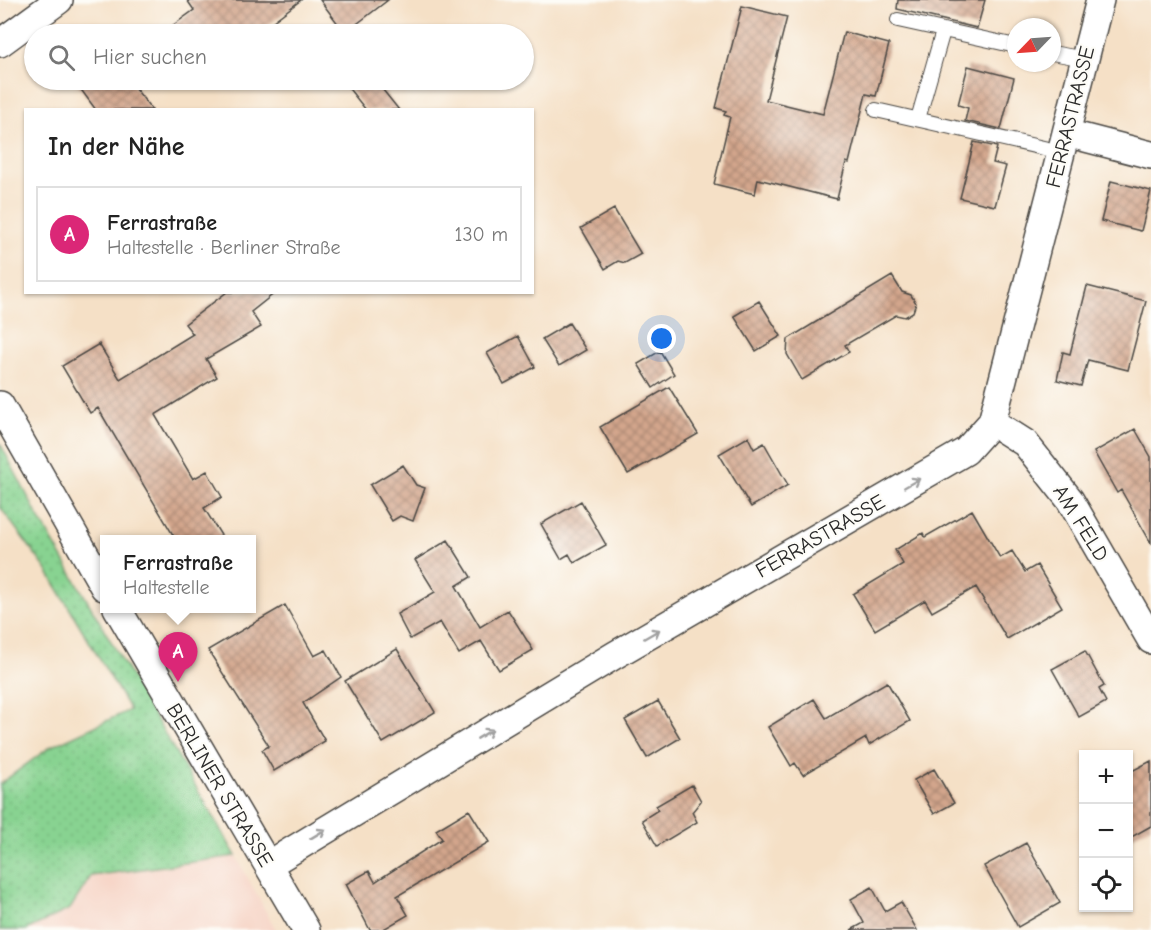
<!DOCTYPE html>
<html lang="de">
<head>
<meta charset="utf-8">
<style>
	:root { --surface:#fff; --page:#f2f2f2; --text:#222; --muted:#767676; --line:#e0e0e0; --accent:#db2777 }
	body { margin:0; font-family:"Comic Neue",sans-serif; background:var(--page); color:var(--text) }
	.controls { position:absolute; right:18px; bottom:18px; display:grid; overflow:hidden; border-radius:0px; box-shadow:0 2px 4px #0004 }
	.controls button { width:54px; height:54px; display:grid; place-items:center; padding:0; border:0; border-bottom:2px solid var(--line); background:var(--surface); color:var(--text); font:30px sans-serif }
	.compass { position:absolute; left:1007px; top:18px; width:54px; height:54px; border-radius:50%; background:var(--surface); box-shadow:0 2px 4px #0004; rotate:245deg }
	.you { position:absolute; left:662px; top:339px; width:21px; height:21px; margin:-15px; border:4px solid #fff; border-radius:50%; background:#1a73e8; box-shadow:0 0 0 9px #1a73e833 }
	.badge { display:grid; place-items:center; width:39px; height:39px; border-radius:50%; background:var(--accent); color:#fff; font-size:20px; font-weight:700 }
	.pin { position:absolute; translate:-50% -50px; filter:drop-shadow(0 2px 3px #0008) }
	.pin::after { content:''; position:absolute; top:32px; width:21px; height:18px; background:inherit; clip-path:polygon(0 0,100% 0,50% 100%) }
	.popup { position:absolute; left:100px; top:535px; width:156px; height:78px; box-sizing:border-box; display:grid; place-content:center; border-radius:0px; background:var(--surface); filter:drop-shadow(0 2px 4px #0005); font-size:20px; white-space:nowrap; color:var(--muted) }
	.popup b { font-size:22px; color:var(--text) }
	.popup::after { content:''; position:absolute; left:50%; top:100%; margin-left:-12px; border:12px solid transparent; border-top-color:var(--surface) }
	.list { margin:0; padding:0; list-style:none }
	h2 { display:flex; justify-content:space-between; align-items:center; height:78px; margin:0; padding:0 24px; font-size:26px }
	h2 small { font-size:20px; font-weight:400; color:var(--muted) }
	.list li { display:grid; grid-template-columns:39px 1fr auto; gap:18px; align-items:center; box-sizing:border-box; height:96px; margin:0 12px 12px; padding:0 12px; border:2px solid var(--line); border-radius:0px }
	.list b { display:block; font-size:22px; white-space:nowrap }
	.list p { margin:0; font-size:20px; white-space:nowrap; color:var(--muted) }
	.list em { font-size:20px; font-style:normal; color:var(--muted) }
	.icon { flex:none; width:33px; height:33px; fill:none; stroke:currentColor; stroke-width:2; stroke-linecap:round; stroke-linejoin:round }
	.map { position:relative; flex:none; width:1151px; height:930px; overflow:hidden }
	.search { position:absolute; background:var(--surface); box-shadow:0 2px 4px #0004; left:24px; top:24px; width:510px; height:66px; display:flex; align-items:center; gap:15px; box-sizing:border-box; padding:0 21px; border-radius:33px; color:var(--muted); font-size:22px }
	.panel { position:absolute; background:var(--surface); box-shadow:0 2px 4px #0004; left:24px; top:108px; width:510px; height:186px; border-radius:0px }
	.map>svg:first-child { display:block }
	.built { fill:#f6d2c3 }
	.grass { fill:url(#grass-dots); stroke:#5a7f5e; stroke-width:1.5 }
	.building { fill:url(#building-cross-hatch) }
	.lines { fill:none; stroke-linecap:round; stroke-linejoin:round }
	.service-casing { stroke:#494642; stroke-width:16 }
	.minor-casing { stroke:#494642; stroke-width:30 }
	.service { stroke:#fff; stroke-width:14 }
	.minor { stroke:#fff; stroke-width:27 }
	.oneway { stroke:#a0a0a0 }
	.labels { text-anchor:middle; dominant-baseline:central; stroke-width:4.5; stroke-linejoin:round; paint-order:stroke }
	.street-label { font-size:21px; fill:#2b2b2b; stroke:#fdfcf7 }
</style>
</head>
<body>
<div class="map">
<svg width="1151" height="930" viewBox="0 0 1151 930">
	<defs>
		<pattern id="grass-dots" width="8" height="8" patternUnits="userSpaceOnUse" patternTransform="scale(1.5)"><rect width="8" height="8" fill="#88d391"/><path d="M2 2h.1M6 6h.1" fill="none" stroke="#76b57d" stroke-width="1.8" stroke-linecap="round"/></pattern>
		<pattern id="building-cross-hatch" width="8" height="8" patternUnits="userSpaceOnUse" patternTransform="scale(1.5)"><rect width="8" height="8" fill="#d3a68c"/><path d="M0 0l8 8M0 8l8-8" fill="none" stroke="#ab8773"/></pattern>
	</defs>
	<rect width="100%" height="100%" fill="#fdfcf7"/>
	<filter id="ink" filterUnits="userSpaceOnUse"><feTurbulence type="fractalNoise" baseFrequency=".0167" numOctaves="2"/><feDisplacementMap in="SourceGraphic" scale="12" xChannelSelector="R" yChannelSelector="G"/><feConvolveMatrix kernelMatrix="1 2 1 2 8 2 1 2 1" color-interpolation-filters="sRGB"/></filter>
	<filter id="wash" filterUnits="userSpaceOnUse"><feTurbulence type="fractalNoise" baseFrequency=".008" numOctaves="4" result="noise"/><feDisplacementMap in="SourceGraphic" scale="24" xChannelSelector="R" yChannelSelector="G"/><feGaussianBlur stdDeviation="1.35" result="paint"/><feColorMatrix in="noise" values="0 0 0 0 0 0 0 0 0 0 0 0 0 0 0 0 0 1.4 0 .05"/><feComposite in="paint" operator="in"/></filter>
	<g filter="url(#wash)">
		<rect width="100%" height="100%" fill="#f5e0c6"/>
		<path class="built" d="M236,856l40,74h-250l44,-21 21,-33z"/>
		<path class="grass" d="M0,443l38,73 198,340 -145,20 -21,33 -44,21h-26v-146l50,-37 80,-37 -84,-141 -46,-62z"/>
		<g id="blocks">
			<path class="building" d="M187,0h114l-45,34h-95l33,-24z
				M320,0h68l-43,33z
				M898,0h87l-8,28 -80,-19z
				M742,6l45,11 -21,83 57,14 21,-82 45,12 -13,52 -10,-2 -17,69 -3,-1 -9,37 -79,-20 -3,15 -41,-10 16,-67 -6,-2 2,-4 -10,-3z
				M968,66l46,12 -13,51 -36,-8 3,-13 -10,-3z
				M74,80h55l23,30h-56z
				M342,80h33l24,30h-33z
				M974,142l23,5 -4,16 13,3 -11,40 -35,-8z
				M1111,181l40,10 -10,40 -40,-10z
				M614,209l27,45 -16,9 -7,-2 -13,8 -24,-41z
				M892,276l10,16 9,3 5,8 -3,9 -8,5 -9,-2 -51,30 4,7 -47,28 -15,-26 1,-15z
				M1087,286l59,15 -18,69 -40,-10 -7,26 -24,-6 6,-28 7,2z
				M227,292h49l-25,20 10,15 -55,32 11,18 -62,38 38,64 14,-8 15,26 -18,11 20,32h-48l-78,-132 -8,5 -28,-47 37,-22 21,35 73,-45 -8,-10z
				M759,301l22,35 -25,15 -22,-35z
				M569,323l17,27 -27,16 -17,-27z
				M518,336l17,31 -31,17 -17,-31z
				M660,351l14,23 -21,14 -15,-24z
				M669,387l29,47 -70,40 -28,-47z
				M1135,429l16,28v86l-30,-53 -4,3 -23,-41z
				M748,437l6,12 10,-6 24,42 -37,22 -32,-53z
				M403,465l13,20 9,3 -12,33 -13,-5 -8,5 -22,-36z
				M581,501l25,44 -32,18 -5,-9 -8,5 -20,-35z
				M972,510l28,48 12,-7 13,21 12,-7 25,42 -55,32 -31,-52 -44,25 -7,-12 -50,30 -22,-36 50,-30 -8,-14 28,-17 2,4z
				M448,540l23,37 -15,9 24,41 28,-17 25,40 -34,20 -18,-29 -22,13 -19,-32 -30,17 -13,-25 38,-22 -20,-32z
				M285,605l29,51 12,-6 15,27 -38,26 22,38 -51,30 -12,-21 7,-4 -61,-96z
				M397,649l38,63 -52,31 -38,-62z
				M1085,651l19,35 -5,3 7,13 -27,15 -27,-48z
				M887,682l23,39 -41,24 -3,-7 -63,37 -8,-12 -4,3 -23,-39 46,-28 12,19z
				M658,701l22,37 -33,20 -22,-38z
				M1151,761v65l-23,13v-66z
				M934,769l20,34 -20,11 -20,-34z
				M692,785l9,16 -9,11 5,10 -40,24 -15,-26 16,-10 -2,-4z
				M469,810l20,32 -92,54 11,19 -26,15h-12l-24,-46 23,-13 6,11 67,-43 -6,-9z
				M1026,843l34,60 -42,24 -34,-61z
				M872,887l13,24 16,-9 16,28h-66l13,-7 -13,-24z"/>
		</g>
	</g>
	<g filter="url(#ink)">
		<use href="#blocks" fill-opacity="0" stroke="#494642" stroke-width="1.5"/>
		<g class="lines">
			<g class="service-casing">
				<path id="service" d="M898,20l118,26
					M1052,53l33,6
					M876,110l185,42
					M918,119l25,-88"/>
			</g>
			<g class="minor-casing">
				<path id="minor" d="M0,43l59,-43
					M1066,133l85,22
					M0,405l104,182
					M992,422l33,21 45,57 81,140
					M117,608l189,322
					M268,865l347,-210 351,-204 26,-29 108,-422"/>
			</g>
			<use href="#service" class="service"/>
			<use href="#minor" class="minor"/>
		</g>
		<defs><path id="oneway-shaft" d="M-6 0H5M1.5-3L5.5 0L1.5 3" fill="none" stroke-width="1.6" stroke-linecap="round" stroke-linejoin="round" transform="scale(1.5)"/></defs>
		<g class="oneway">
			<use href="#oneway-shaft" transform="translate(912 483) rotate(-30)"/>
			<use href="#oneway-shaft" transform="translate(652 634) rotate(-30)"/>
			<use href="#oneway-shaft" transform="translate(485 734) rotate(-31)"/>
			<use href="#oneway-shaft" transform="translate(318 834) rotate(-31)"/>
		</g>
	</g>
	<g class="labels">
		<g class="street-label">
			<text transform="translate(1070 117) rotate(-76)">FERRASTRASSE</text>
			<text transform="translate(1081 523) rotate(58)">AM FELD</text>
			<text transform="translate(820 536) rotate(-30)">FERRASTRASSE</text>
			<text transform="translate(220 785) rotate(59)">BERLINER STRASSE</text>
		</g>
	</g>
</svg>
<div class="controls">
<button>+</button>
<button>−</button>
<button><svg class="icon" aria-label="locate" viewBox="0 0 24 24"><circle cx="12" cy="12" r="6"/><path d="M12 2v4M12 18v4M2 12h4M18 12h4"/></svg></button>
</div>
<svg class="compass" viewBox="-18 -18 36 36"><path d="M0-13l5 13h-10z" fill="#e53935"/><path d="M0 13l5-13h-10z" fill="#767676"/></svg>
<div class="you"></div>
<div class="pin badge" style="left:178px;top:682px">A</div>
<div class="popup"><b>Ferrastraße</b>Haltestelle</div>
<div class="search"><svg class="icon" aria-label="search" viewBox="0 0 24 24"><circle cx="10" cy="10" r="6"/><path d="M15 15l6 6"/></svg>Hier suchen</div>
<section class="panel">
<h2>In der Nähe<small></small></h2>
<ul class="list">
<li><span class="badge">A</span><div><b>Ferrastraße</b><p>Haltestelle · Berliner Straße</p></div><em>130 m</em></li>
</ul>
</section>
</div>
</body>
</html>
